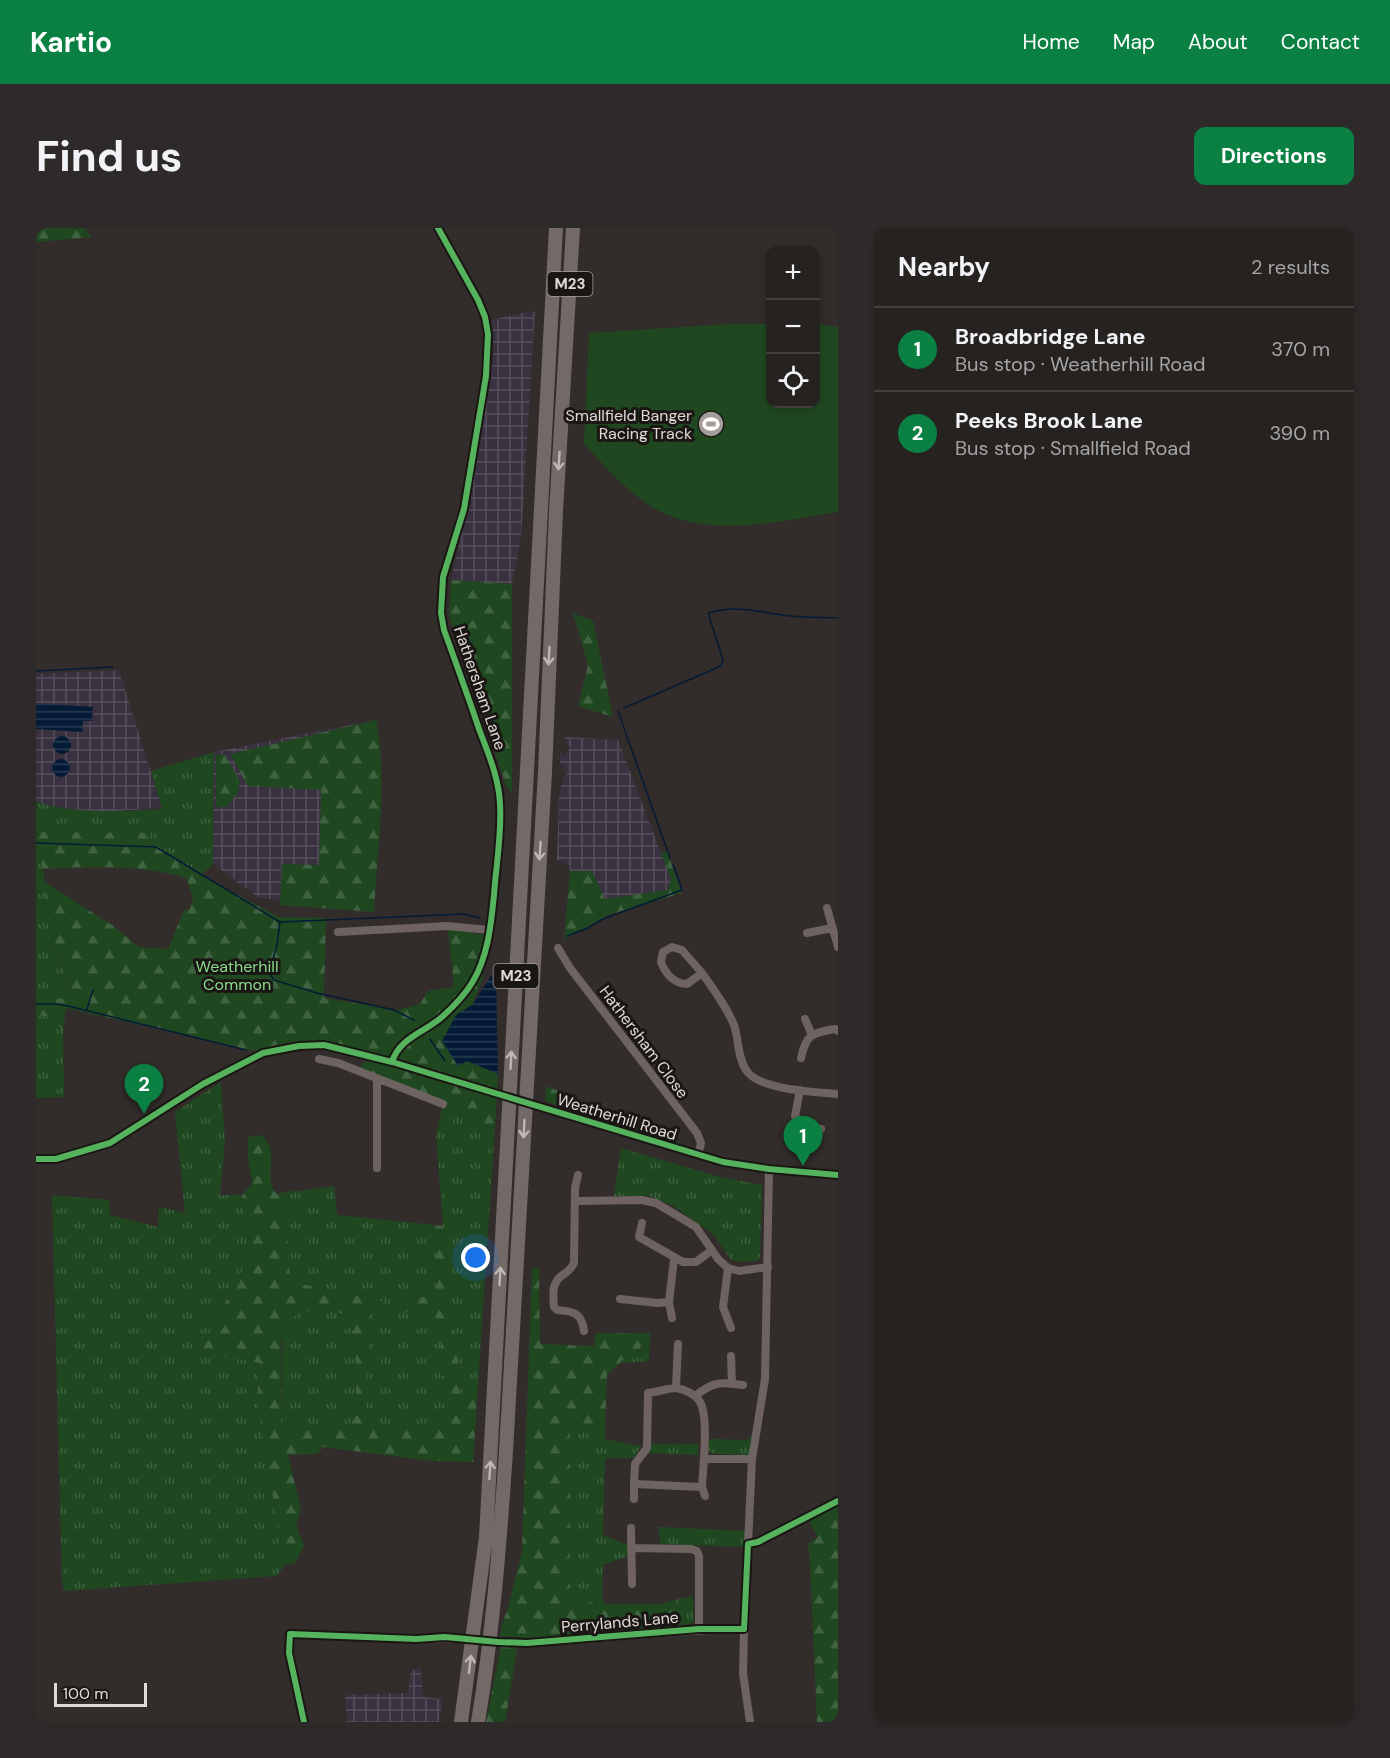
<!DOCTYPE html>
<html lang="en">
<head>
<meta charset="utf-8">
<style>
	:root { --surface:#262220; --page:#2e2a29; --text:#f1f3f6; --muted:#a4a4a5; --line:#423f3e; --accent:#0b8043 }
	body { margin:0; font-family:"DM Sans",sans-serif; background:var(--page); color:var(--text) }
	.controls { position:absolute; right:18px; top:18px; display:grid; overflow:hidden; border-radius:12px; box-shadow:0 3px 9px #0003 }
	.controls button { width:54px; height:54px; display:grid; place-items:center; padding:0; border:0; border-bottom:2px solid var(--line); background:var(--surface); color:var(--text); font:30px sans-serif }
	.scale { position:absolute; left:18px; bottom:15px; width:93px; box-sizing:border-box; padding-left:6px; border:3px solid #e0d9d6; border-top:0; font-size:16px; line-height:21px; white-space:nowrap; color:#e0d9d6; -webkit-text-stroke:4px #1a1613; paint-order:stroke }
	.you { position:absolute; left:440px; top:1030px; width:21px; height:21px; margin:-15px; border:4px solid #fff; border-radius:50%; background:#1a73e8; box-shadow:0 0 0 9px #1a73e833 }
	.badge { display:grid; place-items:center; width:39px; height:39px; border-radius:50%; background:var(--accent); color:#fff; font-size:20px; font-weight:700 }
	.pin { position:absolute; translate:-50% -50px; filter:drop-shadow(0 2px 3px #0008) }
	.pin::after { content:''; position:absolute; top:32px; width:21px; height:18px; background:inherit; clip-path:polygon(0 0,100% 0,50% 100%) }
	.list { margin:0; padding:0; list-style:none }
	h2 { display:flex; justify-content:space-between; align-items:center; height:78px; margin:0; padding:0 24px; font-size:26px }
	h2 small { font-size:20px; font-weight:400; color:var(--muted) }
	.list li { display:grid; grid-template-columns:39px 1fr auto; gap:18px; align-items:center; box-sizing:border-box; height:84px; padding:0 24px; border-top:2px solid var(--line) }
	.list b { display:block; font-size:22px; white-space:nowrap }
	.list p { margin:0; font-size:20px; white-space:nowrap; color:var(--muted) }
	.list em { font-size:20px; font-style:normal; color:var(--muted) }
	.icon { flex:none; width:33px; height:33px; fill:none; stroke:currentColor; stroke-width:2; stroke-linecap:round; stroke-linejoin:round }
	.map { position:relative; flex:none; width:802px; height:1494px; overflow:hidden; border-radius:12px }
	header { display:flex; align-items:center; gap:36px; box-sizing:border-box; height:84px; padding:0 30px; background:var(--accent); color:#fff }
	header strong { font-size:28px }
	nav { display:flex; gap:33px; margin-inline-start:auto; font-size:21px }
	.intro { display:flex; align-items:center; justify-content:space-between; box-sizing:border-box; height:144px; padding:0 36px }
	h1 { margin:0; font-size:42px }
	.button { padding:15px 27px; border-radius:12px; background:var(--accent); color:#fff; font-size:21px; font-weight:700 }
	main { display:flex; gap:36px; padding:0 36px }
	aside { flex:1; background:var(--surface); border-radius:12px; box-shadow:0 3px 9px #0003 }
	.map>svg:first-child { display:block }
	.industrial { fill:url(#industrial-grid) }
	.grass { fill:url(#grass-tufts) }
	.forest { fill:url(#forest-firs); fill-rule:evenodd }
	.garden { fill:#1f4821 }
	.water { fill:url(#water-rules) }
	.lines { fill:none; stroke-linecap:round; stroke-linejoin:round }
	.stream { stroke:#041b35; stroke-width:1.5 }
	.minor { stroke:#6e6361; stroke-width:8 }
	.tertiary { stroke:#6e6361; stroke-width:9 }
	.motorway { stroke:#736966; stroke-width:14 }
	.cycleway-casing { stroke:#1a1613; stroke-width:10 }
	.cycleway { stroke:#56b35d; stroke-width:6 }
	.oneway { stroke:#bfb7b4 }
	.labels { text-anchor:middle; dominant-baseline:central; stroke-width:6; stroke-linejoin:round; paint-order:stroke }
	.shield { fill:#1a1613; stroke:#a59e9c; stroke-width:1.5 }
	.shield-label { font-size:15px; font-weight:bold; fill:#e0d9d6 }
	.poi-label { font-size:16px; fill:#e0d9d6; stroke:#1a1613; text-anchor:end }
	.street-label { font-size:16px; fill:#e0d9d6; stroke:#1a1613 }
	.park-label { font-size:16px; fill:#87dc8b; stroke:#1a1613 }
</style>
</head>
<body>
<header>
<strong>Kartio</strong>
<nav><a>Home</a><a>Map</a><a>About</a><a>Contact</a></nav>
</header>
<div class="intro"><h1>Find us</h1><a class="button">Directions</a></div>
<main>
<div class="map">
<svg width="802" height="1494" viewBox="0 0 802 1494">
	<defs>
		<pattern id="industrial-grid" width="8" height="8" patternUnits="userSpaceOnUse" patternTransform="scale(1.5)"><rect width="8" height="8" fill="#393140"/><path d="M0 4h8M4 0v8" fill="none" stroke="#554e5b"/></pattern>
		<pattern id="grass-tufts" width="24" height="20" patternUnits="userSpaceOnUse" patternTransform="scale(1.5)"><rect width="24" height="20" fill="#1f4821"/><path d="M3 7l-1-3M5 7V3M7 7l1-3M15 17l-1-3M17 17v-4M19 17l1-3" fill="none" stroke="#3f6240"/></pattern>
		<pattern id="forest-firs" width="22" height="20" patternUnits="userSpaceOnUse" patternTransform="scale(1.5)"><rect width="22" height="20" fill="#1f4821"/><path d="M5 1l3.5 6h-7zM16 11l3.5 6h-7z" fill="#3f6240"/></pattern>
		<pattern id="water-rules" width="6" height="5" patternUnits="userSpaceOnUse" patternTransform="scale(1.5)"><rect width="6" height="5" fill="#041b35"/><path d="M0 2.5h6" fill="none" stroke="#283c52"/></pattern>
	</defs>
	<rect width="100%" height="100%" fill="#322d2a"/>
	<path class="industrial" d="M495,83l4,1 -14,226 -9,46 -61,-4 26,-120 17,-109 -2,-31z
		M83,442l43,138 -62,4 -38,-3 -26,-7v-128z
		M340,492l-2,188 -115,-10 -46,-34 1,-112z
		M529,509l53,3 53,139 -2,11 -65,9 -12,-28h-22l-1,-6 -12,-5 2,-66 4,-15 4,-6 -7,-9v-12l4,4 6,-8z
		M385,1439l2,30 20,2 -4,23h-92l-2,-27 63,-2 3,-22z"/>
	<path class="grass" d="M178,524l-1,112 -11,11 -46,-28 -11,-2 3,-11 -112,-2v-30c42,12 83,10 126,7l-11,-38z
		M0,625l7,16 10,75 20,54 -37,4z
		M0,787l17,2 10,15 1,65 -28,1z
		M185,854l4,59 -5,54h22l9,61 -52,95 61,11 -3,37 27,166 -7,11 -213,15 -2,-9 -10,-387 57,5 1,15 48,12 1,-20 26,6 -10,-101z
		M407,876l26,14 26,9 -18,273 -16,-1 -18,-173 -7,-91z
		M585,920l99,29 42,8 -2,72 -2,4 -17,1 -10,-2 -18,-26 -40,-28 -23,-10h-36z
		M298,958l3,29 98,10 12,204 -115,2 -51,-5 4,-233z
		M604,1105h10l-1,28 -29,2 6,-6 14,-6 4,-13z
		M534,1195l35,2v14l36,7 -7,12h-29l-2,77 25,10v11l-25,9 -1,33 -17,6 -15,-2 -1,-10z
		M720,1203l-6,24 -36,-1 -5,-3v-12l39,1z
		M615,1216h47v11l-52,-2z
		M623,1299l87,4 -3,16 -83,-3z
		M657,1368l1,26 -9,3 -10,-25z"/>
	<path class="forest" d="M0,0h48l8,9 -56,5z
		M415,352l61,4v209l-6,-8 -57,-169z
		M537,385l20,8 20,96 -35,-11 10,-41z
		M340,492c12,59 1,132 -2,192l-94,-7 2,-41 37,1 2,-75 -73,-4 -18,-32z
		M188,526l16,27 -2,11 -11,15h-11v-52z
		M0,604l113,1 -4,12 13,1 40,28 81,43 47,1 -2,80 74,12 22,-6 8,-13 26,-4 -6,-58 36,6 -1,43 -11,27 -16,10 11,46 31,13 -3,53 -26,-9 -26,-14 -85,-34 11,-13 -45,-12 -61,8 -197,-45 -3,24 -10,-15 -17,-2v-13l37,-5 -20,-54 -10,-62 69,44 27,22 29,2 16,-39 6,-1 3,-11 -6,-19c-39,-15 -102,-12 -144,-10l-7,-16z
		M631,624l15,41 -74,22 -44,25 6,-69h22l13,28 63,-9 3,-11 -10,-26z
		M510,858l122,50 21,12 -144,-47z
		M226,907c3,4 7,9 8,13 4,15 -5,34 7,46l18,-4 -10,10 5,78 9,6 63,10 22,8 -14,7 -4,102 2,15 79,3 -8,-110 -19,-8 -24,2 -4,-7 12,-10 33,2 -2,-73 8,1 18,173 16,1 -4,62 -41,-1 -109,-14 -6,7 -29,1 13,54 -5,16 8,21 -9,17 -11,2 -27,-166 3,-36 -61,-12 52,-95 -9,-61 10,-11 -4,-27v-20zM265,1083l36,1 14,4 4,27 2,37 -4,45 -21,6 -51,-5v-85l10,-21z
		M496,1040h7l1,76 54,2 2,-13h44l4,5 -5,13 -13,6 -19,18 -2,50 -35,-2v178l15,3 17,-6 4,6h54l15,-4 10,25c-60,8 -124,17 -185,11l2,-13 6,-14 14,-58z
		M802,1278v216h-21l-7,-160 -2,-18 10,-7 -9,-16z
		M465,1418l14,1 2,3 -11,67 -1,5h-19z"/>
	<path class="garden" d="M694,96h40v80h46v-80l22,3v185c-60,9 -131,28 -186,-5 -26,-16 -47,-41 -68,-63l5,-111z"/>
	<path class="water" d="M0,475l57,4 -1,14h-9l-1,11 -46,-3z
		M17 517a9 9 0 1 1 18 0a9 9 0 1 1-18 0Z
		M16 540a9 9 0 1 1 18 0a9 9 0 1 1-18 0Z
		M460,740l2,106 -31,-13 -9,5 -16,-25 14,-26 16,-10z"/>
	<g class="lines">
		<path class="stream" d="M0,443l77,-4
			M588,480l97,-42 2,-6 -15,-47c34,-9 51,0 83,3 16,2 32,1 47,2
			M582,483l52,147
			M0,615l120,4 124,75 184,-8 16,4
			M244,694l-3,23 -8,28 5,7 43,13 77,17 20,10
			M531,708l21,-8 15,-9 79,-29 -9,-26
			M0,776h21l11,2 178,44
			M51,781l6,-19
			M394,811l15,22"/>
		<path class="minor" d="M791,680l11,39
			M302,704l109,-6 43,4
			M771,705l25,-5
			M636,719l10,3 20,23 -15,11c-13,0 -22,-11 -26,-22l2,-10z
			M522,720l12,20 127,165 4,10 -3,12
			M666,745c12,17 24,33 32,52 5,14 3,31 12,45 12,20 70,22 92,24
			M769,791l7,16
			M765,830c5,-24 11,-25 34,-29l3,2
			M283,831l19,4 105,41
			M356,834c7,-24 33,-30 50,-45 11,-10 22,-21 30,-34 16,-26 19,-58 22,-88 2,-30 8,-61 6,-91 -1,-26 -12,-51 -21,-75 -11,-33 -23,-66 -35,-99l-3,-17 2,-36 21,-68 22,-133 2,-42 -3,-17 -7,-17 -40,-72
			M764,862l-5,26 9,10 17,3
			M341,940v-89
			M542,947l-3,13 -1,75c-3,6 -5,8 -10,11 -13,8 -11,20 -10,33l3,3c16,1 25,3 27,21
			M540,973l66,-1 14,3 40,24 22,32 10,9 11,3 29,-4
			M606,995l-3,14 44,25h13l16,-12
			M692,1040l-5,39 8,21
			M584,1071l38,4 11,-1
			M636,1090l-3,-16 5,-43
			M695,1128l1,28
			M640,1160l2,-44
			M659,1168c19,-15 26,-14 48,-11
			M668,1231h48
			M666,1259l-68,-3 1,-20 12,-16 1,-55c9,-1 20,-5 28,-5 9,1 20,7 24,14 9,15 3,67 2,85l3,9
			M598,1271v-15
			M595,1300l1,56
			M712,1316l10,-2 80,-41
			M595,1320l60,1 6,2 2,5v73
			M462,1414c82,2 163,-13 246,-13
			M268,1494l-15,-69 1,-19 126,5 49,-1
			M714,1494l-7,-49 1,-44 8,-170 13,-80 4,-210"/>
		<path class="tertiary" d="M0,931h20l54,-16 93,-59 60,-31 36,-7 25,-1 68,17 331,100 46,7 69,6"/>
		<path class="motorway" d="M425,1494l25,-185 70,-1309
			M442,1494c15,-90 22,-181 28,-271l39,-679 11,-261 17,-283"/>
		<g class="cycleway-casing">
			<path id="cycleway" d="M356,834c7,-24 33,-30 50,-45 11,-10 22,-21 30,-34 16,-26 19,-58 22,-88 2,-30 8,-61 6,-91 -1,-26 -12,-51 -21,-75 -11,-33 -23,-66 -35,-99l-3,-17 2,-36 21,-68 22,-133 2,-42 -3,-17 -7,-17 -40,-72
				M0,931h20l54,-16 93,-59 60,-31 36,-7 25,-1 68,17 331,100 46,7 69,6
				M268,1494l-15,-69 1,-19 126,5 29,-2 53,5 29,1 172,-14h45l4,-85 10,-2 80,-41"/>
		</g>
		<use href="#cycleway" class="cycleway"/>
	</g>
	<defs><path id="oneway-shaft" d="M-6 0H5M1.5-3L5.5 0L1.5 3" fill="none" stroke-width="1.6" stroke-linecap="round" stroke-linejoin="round" transform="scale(1.5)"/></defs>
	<g class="oneway">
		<use href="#oneway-shaft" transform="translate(523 233) rotate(94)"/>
		<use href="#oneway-shaft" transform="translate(513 428) rotate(93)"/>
		<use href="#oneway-shaft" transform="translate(504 623) rotate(94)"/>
		<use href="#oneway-shaft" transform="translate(475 832) rotate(-87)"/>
		<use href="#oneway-shaft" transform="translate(488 901) rotate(93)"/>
		<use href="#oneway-shaft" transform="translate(464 1048) rotate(-87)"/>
		<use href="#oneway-shaft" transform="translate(454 1242) rotate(-86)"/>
		<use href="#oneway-shaft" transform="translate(434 1436) rotate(-83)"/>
	</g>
	<defs>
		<g id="stadium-disc" transform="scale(1.35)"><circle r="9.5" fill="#a39d9a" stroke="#1a1613"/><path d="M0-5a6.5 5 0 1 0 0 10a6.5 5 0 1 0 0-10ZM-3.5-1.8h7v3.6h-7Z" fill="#fff"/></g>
	</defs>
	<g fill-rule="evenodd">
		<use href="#stadium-disc" x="675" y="196"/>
	</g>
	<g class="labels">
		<g class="shield">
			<rect x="511.5" y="44" width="45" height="24" rx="4.5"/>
			<rect x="457.5" y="736" width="45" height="24" rx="4.5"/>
		</g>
		<g class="shield-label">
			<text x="534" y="56">M23</text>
			<text x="480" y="748">M23</text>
		</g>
		<g class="poi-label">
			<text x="656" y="187">Smallfield Banger<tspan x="656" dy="18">Racing Track</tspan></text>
		</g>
		<g class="street-label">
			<text transform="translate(444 460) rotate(71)">Hathersham Lane</text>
			<text transform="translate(608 814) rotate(53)">Hathersham Close</text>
			<text transform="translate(581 889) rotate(17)">Weatherhill Road</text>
			<text transform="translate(584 1394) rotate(-5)">Perrylands Lane</text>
		</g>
		<g class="park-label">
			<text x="201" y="738">Weatherhill<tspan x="201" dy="18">Common</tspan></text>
		</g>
	</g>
</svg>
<div class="controls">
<button>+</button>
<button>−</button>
<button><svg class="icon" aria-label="locate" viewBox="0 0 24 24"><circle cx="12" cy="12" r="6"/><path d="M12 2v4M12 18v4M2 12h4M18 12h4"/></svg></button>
</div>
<div class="scale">100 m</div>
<div class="you"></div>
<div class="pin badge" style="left:767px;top:938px">1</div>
<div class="pin badge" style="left:108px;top:886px">2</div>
</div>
<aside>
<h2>Nearby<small>2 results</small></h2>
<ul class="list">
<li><span class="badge">1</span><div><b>Broadbridge Lane</b><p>Bus stop · Weatherhill Road</p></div><em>370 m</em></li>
<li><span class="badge">2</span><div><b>Peeks Brook Lane</b><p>Bus stop · Smallfield Road</p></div><em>390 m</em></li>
</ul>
</aside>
</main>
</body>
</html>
